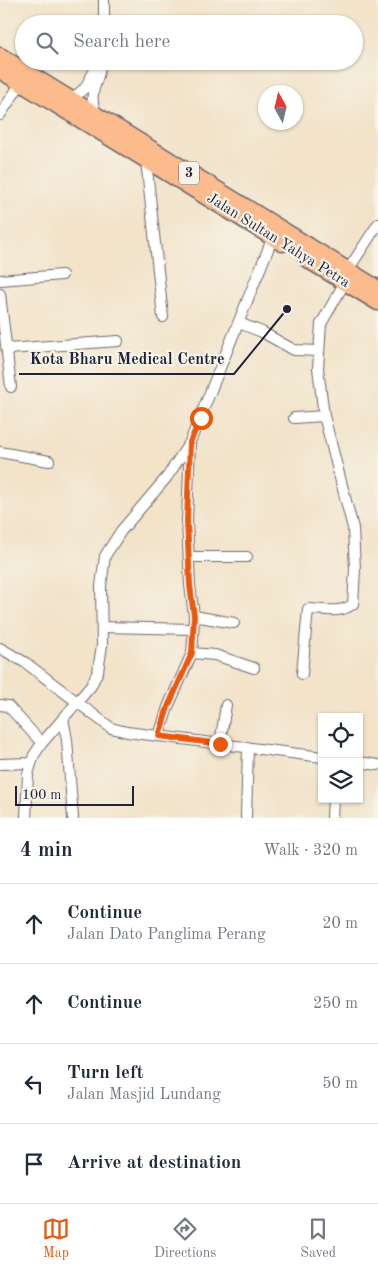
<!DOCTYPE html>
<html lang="en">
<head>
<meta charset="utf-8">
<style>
	:root { --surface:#fff; --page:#f2f2f3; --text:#1f2937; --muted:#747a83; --line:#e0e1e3; --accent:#ea580c }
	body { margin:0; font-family:"Old Standard TT",serif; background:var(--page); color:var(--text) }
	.controls { position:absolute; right:15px; bottom:15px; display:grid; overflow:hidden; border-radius:0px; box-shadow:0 1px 4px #0004 }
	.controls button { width:45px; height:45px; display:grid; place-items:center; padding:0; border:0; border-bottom:1px solid var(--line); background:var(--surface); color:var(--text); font:25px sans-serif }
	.compass { position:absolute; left:258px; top:85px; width:45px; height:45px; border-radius:50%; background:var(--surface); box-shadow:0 1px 4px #0004; rotate:352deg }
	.scale { position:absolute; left:15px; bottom:12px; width:119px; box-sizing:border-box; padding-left:5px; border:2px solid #22223b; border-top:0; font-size:14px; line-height:18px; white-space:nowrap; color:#22223b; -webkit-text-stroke:4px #f7f3e8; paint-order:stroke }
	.stop { position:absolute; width:15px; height:15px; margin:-11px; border:4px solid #ea580c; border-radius:50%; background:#fff }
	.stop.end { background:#ea580c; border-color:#fff; box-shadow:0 1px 5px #0008 }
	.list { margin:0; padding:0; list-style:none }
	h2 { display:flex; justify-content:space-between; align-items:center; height:65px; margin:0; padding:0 20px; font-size:21px }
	h2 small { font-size:16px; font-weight:400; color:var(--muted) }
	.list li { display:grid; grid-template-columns:32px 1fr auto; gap:15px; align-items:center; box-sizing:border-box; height:80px; padding:0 20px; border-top:1px solid var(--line) }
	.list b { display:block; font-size:19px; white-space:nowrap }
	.list p { margin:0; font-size:16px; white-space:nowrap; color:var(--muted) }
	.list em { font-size:16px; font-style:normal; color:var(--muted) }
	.icon { flex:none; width:28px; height:28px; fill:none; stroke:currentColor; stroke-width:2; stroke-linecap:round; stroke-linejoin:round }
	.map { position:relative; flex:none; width:378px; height:818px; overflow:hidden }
	.search { position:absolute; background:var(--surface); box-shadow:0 1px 4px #0004; left:15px; right:15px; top:15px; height:55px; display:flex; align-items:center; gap:12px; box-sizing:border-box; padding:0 18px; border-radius:28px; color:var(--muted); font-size:19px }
	.sheet { height:385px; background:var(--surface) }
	nav { display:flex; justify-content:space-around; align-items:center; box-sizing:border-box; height:70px; border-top:1px solid var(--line); background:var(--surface); font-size:14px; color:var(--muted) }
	nav a { display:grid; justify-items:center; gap:2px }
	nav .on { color:var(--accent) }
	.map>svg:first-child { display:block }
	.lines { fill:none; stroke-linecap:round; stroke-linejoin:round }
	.minor-casing { stroke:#6b666d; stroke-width:12 }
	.trunk-casing { stroke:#6b666d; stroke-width:19 }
	.minor { stroke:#fff; stroke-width:10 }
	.trunk { stroke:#fbbb8d; stroke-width:16 }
	.route { stroke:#ea580c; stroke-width:6 }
	.labels { text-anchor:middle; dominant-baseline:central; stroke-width:4.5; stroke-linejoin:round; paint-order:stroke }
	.shield { fill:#f7f3e8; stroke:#62616f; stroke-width:1 }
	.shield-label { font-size:14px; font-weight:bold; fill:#22223b }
	.street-label { font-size:15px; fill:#22223b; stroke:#f7f3e8 }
	.leader { fill:none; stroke:#22223b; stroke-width:2 }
	.callout-dot { fill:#22223b; stroke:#f7f3e8; stroke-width:2 }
	.callout-label { font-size:16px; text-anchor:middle; font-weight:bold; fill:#22223b; stroke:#f7f3e8; stroke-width:4.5; stroke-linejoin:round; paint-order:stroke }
</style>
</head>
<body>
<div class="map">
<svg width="378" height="818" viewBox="0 0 378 818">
	<rect width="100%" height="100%" fill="#f7f3e8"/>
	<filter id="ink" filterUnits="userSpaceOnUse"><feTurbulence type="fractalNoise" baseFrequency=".02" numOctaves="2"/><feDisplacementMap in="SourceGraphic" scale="10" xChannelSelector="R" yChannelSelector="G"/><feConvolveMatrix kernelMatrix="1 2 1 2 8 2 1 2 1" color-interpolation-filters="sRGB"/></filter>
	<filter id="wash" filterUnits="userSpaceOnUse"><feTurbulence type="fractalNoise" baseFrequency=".0096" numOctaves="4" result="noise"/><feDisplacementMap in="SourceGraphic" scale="20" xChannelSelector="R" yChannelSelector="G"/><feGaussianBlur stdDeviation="1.12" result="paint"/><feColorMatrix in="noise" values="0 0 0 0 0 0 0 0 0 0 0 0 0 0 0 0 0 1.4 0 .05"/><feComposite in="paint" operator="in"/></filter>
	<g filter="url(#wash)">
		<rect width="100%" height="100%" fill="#f2e3c9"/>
	</g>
	<g filter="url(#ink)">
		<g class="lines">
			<g class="minor-casing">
				<path id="minor" d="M104,24v-24
					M71,100l14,-12 12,-22
					M0,115l21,-32
					M97,115c-11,-23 2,-31 4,-54
					M146,160l17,157
					M348,270l30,-46
					M0,280l62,-5
					M0,294l11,93
					M239,323l23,9 32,18 25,1
					M8,349l110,-8
					M294,418l30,-2
					M0,452l49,9
					M190,557h57
					M194,616l40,7
					M102,627l91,2
					M0,648l26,15 85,65 16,4 195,25
					M192,653l23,2 39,13
					M302,674l6,-65c15,0 33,5 45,-5l2,-35 -2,-41 -29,-112 -6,-48 3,-44 24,-42
					M0,705l8,1 34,37
					M63,718l4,22 6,78
					M159,736l9,-29 24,-54 1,-13 1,-24 -4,-31 -3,-64 3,-79
					M220,744l6,-39
					M359,762l19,3
					M0,764l30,-1
					M26,818l2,-44 6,-19 8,-12 49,-57 7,-15 4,-26 -1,-59 4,-30 16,-25 46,-54 23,-35 83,-205
					M246,818l2,-71
					M332,818l1,-19"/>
			</g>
			<g class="trunk-casing">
				<path id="trunk" d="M0,56l378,233
					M0,70l282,173
					M307,259l71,43"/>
			</g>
			<use href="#minor" class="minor"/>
			<use href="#trunk" class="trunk"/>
		</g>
	</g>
	<g class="lines" filter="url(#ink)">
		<path class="route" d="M201,418l-11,24 -3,79 3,64 4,31 -2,37 -24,54 -9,29 61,8"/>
	</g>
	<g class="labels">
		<rect class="shield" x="179" y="161.5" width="20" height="23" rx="4"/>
		<g class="shield-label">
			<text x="189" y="173">3</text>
		</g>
		<g class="street-label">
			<text transform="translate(278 241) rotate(32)">Jalan Sultan Yahya Petra</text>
		</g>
	</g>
	<path class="leader" d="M287 309L234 374H19"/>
	<circle class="callout-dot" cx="287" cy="309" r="5"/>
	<g class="callout-label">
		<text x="127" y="364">Kota Bharu Medical Centre</text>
	</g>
</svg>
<div class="controls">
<button><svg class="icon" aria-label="locate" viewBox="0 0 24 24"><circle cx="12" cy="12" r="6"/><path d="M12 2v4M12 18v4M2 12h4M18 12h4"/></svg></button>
<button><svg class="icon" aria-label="layers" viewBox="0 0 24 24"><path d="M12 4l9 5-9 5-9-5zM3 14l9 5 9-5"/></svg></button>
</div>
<svg class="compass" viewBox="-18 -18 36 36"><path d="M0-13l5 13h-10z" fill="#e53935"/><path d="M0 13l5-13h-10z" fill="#747a83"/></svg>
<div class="scale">100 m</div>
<div class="stop" style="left:201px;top:418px"></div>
<div class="stop end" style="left:220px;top:744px"></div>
<div class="search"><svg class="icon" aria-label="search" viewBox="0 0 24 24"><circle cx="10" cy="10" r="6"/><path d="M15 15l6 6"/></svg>Search here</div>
</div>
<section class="sheet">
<h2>4 min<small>Walk · 320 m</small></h2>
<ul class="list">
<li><svg class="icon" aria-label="ahead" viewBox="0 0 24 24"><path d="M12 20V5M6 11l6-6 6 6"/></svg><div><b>Continue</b><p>Jalan Dato Panglima Perang</p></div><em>20 m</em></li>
<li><svg class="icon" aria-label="ahead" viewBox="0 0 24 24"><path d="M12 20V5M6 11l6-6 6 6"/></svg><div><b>Continue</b></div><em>250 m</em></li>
<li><svg class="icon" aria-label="left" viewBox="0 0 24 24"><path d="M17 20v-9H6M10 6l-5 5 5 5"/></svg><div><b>Turn left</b><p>Jalan Masjid Lundang</p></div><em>50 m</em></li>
<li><svg class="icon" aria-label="arrive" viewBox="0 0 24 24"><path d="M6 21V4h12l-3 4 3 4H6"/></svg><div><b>Arrive at destination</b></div></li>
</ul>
</section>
<nav>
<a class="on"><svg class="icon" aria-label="map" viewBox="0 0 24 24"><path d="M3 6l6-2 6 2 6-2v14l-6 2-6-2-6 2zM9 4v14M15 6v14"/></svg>Map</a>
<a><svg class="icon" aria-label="directions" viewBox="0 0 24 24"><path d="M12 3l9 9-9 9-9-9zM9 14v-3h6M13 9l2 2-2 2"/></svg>Directions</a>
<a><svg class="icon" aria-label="saved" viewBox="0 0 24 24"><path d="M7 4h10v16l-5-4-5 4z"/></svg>Saved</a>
</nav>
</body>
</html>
